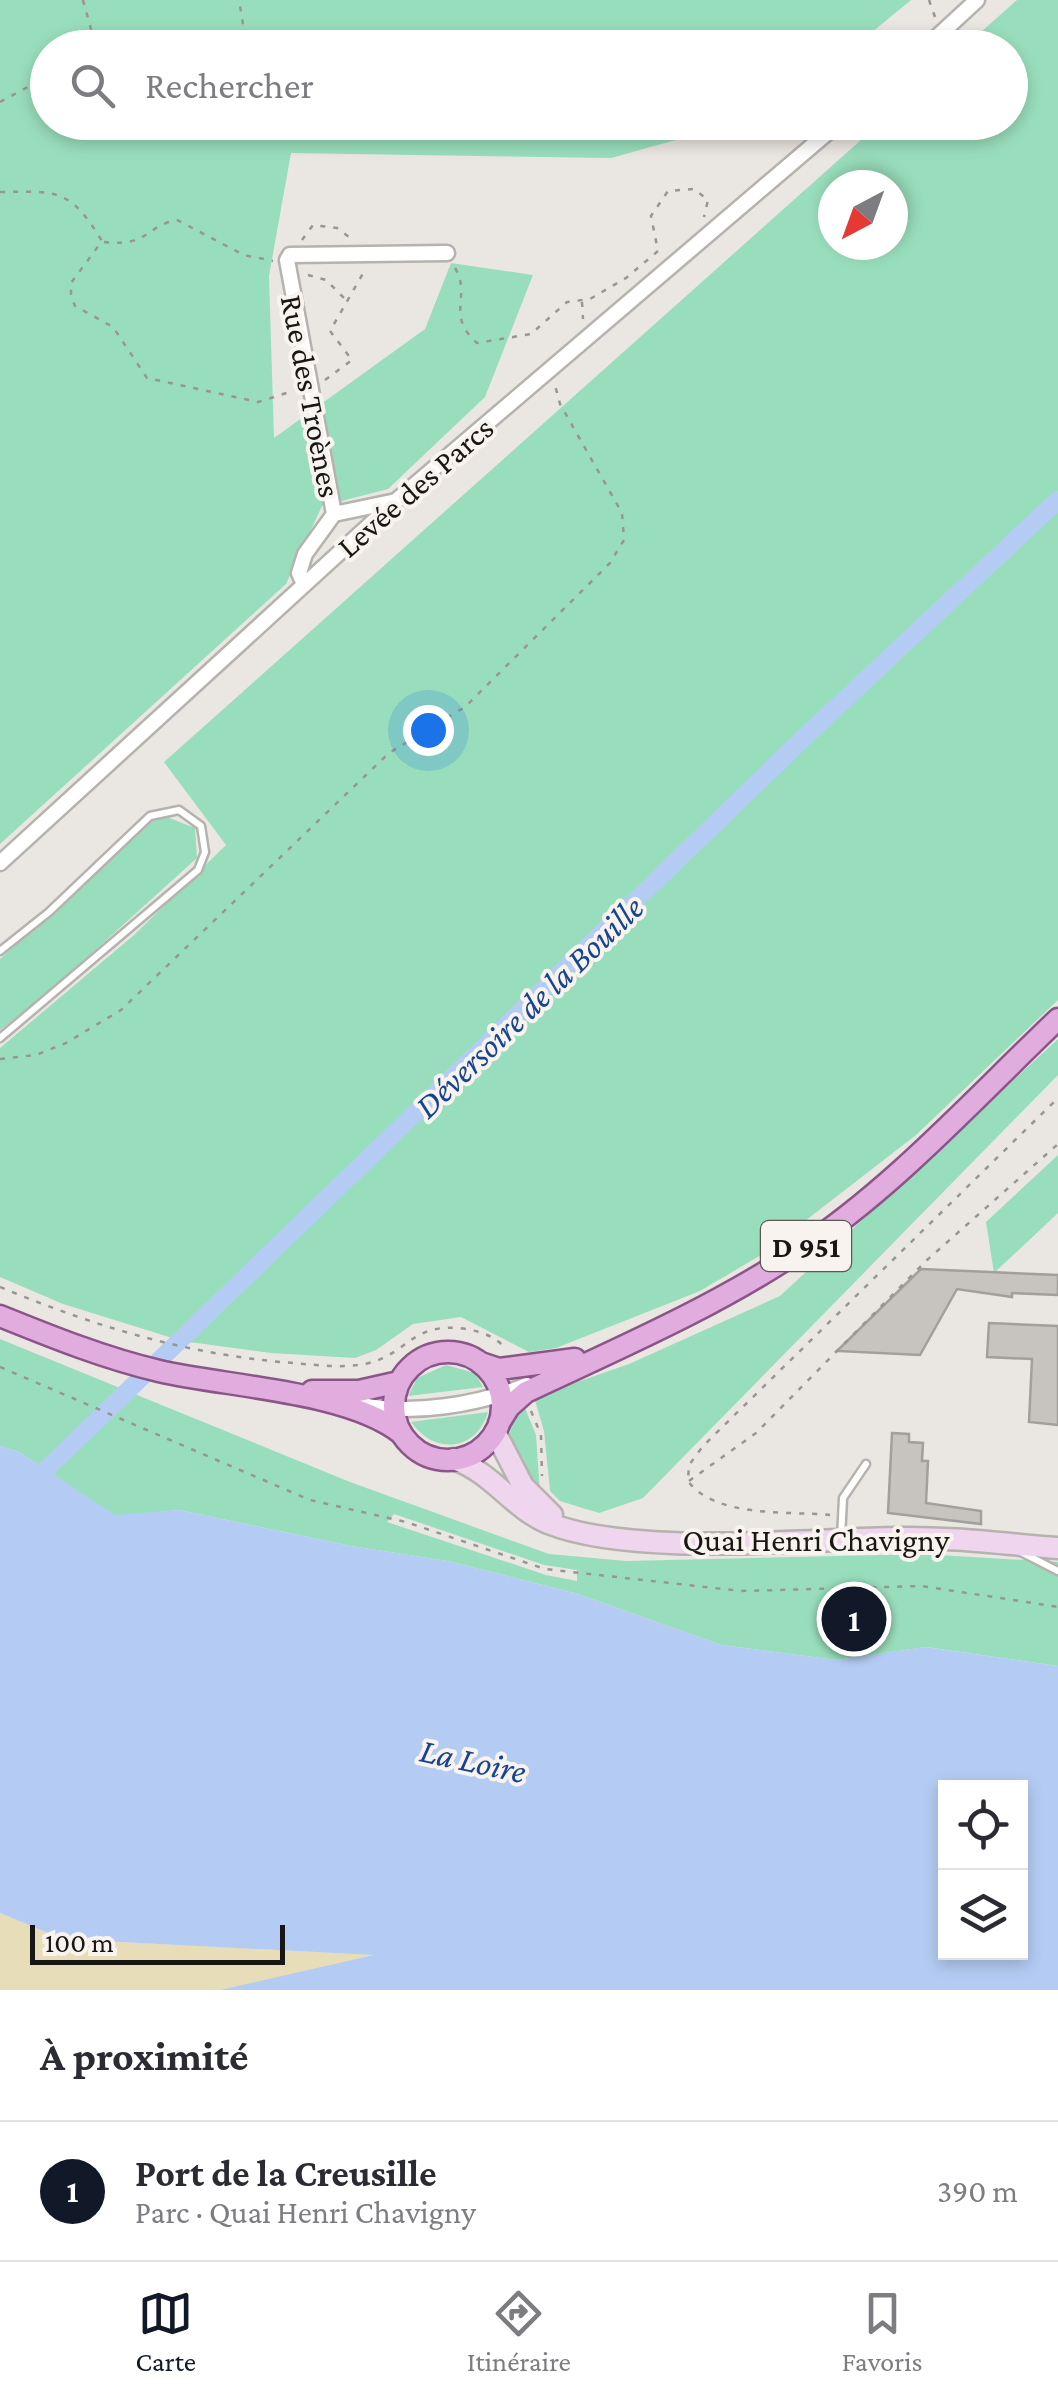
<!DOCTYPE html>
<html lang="fr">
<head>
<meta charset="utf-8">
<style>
	:root { --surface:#fff; --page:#f2f2f3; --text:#2b2b33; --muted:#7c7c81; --line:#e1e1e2; --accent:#111827 }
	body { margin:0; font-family:"Crimson Pro",serif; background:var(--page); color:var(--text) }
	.controls { position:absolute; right:30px; bottom:30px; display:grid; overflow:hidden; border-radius:0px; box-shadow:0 5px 15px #0003 }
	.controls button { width:90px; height:90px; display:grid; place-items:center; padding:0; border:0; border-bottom:2px solid var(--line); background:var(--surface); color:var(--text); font:50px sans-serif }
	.compass { position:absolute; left:818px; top:170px; width:90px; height:90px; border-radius:50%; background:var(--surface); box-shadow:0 5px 15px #0003; rotate:221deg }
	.scale { position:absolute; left:30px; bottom:25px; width:255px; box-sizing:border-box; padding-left:10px; border:5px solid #181715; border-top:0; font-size:28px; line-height:35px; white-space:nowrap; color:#181715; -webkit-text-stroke:8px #f8f3ef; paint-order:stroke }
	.you { position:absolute; left:428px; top:730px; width:35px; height:35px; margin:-25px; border:8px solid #fff; border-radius:50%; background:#1a73e8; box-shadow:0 0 0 15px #1a73e833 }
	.badge { display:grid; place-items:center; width:65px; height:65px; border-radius:50%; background:var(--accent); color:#fff; font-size:32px; font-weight:700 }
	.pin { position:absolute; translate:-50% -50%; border:5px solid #fff; box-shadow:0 2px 10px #0006 }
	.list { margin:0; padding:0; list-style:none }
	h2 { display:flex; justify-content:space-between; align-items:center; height:130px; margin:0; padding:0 40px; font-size:42px }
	h2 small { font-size:32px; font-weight:400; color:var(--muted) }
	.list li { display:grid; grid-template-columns:65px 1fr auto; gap:30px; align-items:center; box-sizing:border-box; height:140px; padding:0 40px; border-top:2px solid var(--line) }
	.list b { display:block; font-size:38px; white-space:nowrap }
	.list p { margin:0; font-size:32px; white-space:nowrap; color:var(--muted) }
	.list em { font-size:32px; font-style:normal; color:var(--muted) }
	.icon { flex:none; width:55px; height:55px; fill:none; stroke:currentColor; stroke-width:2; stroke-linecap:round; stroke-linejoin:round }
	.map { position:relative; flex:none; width:1058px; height:1990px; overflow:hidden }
	.search { position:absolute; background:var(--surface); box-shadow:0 5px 15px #0003; left:30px; right:30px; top:30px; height:110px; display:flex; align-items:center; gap:25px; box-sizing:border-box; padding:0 35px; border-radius:55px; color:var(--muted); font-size:38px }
	.sheet { height:270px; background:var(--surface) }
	nav { display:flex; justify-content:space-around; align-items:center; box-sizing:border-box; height:140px; border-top:2px solid var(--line); background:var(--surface); font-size:28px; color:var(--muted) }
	nav a { display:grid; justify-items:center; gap:5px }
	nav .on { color:var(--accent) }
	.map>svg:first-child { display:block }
	.green { fill:#99debc; fill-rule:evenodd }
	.sand { fill:#e7deb9 }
	.water { fill:#b4ccf4; fill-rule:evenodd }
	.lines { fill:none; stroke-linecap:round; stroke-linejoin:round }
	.canal { stroke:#b4ccf4; stroke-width:18 }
	.building { fill:#c7c3bf; stroke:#a39f9b; stroke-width:2.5 }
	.service-casing { stroke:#b6b2ae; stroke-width:11 }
	.minor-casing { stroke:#b6b2ae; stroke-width:19 }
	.secondary-casing { stroke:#b6b2ae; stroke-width:25 }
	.primary-casing { stroke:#8c5589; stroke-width:25 }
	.path { stroke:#989692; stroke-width:2.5; stroke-dasharray:5 8; stroke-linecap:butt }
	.service { stroke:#fff; stroke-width:6 }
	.minor { stroke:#fff; stroke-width:14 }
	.secondary { stroke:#efd6ee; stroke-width:20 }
	.primary { stroke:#e0adde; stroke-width:20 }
	.labels { text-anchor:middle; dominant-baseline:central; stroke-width:8; stroke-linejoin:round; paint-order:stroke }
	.shield { fill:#f8f3ef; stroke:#5b5956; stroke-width:2.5 }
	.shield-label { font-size:30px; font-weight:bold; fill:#181715 }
	.street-label { font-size:32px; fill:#181715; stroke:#f8f3ef }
	.water-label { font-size:35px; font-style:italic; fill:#17448f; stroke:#f8f3ef }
</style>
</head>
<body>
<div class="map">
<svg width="1058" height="1990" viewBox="0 0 1058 1990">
	<rect width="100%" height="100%" fill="#eae6e2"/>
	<path class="green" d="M0,0h911l-57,47 -806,1v74l689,1 -126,35 -320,-5 -22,123 5,162 151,-109 26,-66 82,12 -48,122 -97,92 -66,17 -36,78 -286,260z
		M1017,0h41v1000l-142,135 -155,120 -61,36 -144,57 -27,4 -68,-35 -48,7 -37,26 -21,8 -84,-5 -89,-12 -119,-37 -63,-27v-229l134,-113 92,-90 -62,-83 716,-639 130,-1v-74l-46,-1zM833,185h60v60h-60z
		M167,817l28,11 2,30 -159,144 -38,28v-71l152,-139z
		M1058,1039v36l-415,423 -44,15 -39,-12 -10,-10 -6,-60 -10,-34 95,-33 151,-68z
		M1058,1155v58l-64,60 -8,-51z
		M0,1339l350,143 199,72 77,7 295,-7 137,8v104l-132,-19 -90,13 -115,-15 -143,-51 -131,-33 -96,-15 -172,-36 -64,6 -96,-64 -19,-6zM394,1514l150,51 33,5v11l-31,-6 -159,-53z
		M446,1365l29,8 8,14 -75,9 9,-18z
		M523,1403l13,32 4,58c-28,-24 -42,-61 -17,-90z
		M488,1412c-12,40 -54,43 -77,10z"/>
	<path class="sand" d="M0,1913l63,26 316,16 -159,35h-220z"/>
	<path class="water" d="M0,1446l19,6 96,63 64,-5 172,36 96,15 131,33 143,51 115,15 89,-13 133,19v324h-838l154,-35 -311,-16 -63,-26zM946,1788h74v164h-74z"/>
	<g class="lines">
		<path class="canal" d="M0,1514l812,-784 246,-230"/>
	</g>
	<path class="building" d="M921,1269l137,6v20l-46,-2v4l-55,-8 -37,66 -83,-4z
		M989,1323l69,3v99l-29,-3 3,-63 -45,-2z
		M892,1433l17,1v8l14,1 -1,18h6l-2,42 55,8v13l-93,-11z"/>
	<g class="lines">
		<g class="service-casing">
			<path id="service" d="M0,951l49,-39 101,-96 29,-6 22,16 4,26 -7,18 -198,168
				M841,1538l2,-40 23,-34
				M1021,1552l37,19"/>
		</g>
		<g class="minor-casing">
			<path id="minor" d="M925,48l52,-48
				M334,514l62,-13
				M304,584l-5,-11 6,-19 29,-40 -47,-254 3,-5 157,-2
				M0,863l398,-364 442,-377
				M361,1405c53,10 116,0 166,-20"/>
		</g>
		<g class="secondary-casing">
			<path id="secondary" d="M495,1432l28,54 29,29
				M454,1459c40,15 57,48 94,64 85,34 255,16 350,15 53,-1 107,6 160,10"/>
		</g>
		<g class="primary-casing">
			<path id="primary" d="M0,1316c52,21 104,42 159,55 69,16 190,20 243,63
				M394 1406a54 54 0 1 1 108 0a54 54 0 1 1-108 0Z
				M481,1363l18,6 76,-10
				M312,1391h47l40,-9
				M499,1423l10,-16 17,-15c91,-43 187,-84 271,-140 96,-63 178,-154 261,-233"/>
		</g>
		<path class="path" d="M83,0l8,29 26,17
			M929,0l6,17
			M110,48h32
			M235,48l9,-18 -5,-30
			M0,102l48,-26
			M0,192c59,-1 70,-3 102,49l-31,42v13l4,10 38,21 34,51 111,24 35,-11
			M302,240l11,-15 24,3 12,9
			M104,242c45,5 41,-16 73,-22l67,35 29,6
			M455,268c17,28 -10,47 22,75l54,-9 36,-32 23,-3 36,-21 32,-27 -7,-35 17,-25 26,-2 14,11 -4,17
			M308,275l18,5 20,20
			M582,302l1,17
			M325,380l27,-20 -22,-29 35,-61
			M0,1059l36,-4 30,-12 55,-33 268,-257 76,-46 145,-144 14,-23 -2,-27 -62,-109 -5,-19
			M0,1287c96,40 189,68 293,76 25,2 51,6 76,0 40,-10 43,-42 97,-34 16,3 29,7 40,20
			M0,1367l310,133 96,22 139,47 196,22 181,-5 136,21
			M531,1411l10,24 1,41
			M689,1481l67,-48 171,-173 131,-116
			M830,1515c-42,-4 -115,3 -142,-34l1,-16 14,-19 355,-348"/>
		<use href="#service" class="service"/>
		<use href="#minor" class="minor"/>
		<use href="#secondary" class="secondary"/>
		<use href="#primary" class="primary"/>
	</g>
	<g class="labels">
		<rect class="shield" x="761" y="1221" width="90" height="50" rx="8"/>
		<g class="shield-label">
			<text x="806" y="1246">D 951</text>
		</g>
		<g class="street-label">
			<text transform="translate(311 396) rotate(79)">Rue des Troènes</text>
			<text transform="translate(415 487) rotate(-41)">Levée des Parcs</text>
			<text x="816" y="1540">Quai Henri Chavigny</text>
		</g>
		<g class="water-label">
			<text transform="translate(529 1007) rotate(-44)">Déversoire de la Bouille</text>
			<text transform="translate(473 1761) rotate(12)">La Loire</text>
		</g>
	</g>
</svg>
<div class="controls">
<button><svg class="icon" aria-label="locate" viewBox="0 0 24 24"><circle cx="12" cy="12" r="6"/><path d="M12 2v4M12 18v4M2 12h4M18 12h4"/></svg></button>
<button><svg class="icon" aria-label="layers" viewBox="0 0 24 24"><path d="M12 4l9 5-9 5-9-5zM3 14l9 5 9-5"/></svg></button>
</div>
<svg class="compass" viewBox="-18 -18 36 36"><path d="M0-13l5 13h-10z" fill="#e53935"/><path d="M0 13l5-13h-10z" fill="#7c7c81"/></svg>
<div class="scale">100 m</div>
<div class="you"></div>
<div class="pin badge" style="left:854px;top:1619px">1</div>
<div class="search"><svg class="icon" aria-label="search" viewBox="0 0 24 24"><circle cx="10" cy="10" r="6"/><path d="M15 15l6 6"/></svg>Rechercher</div>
</div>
<section class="sheet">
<h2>À proximité<small></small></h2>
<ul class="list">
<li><span class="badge">1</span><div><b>Port de la Creusille</b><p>Parc · Quai Henri Chavigny</p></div><em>390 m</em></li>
</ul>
</section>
<nav>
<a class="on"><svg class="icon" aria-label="map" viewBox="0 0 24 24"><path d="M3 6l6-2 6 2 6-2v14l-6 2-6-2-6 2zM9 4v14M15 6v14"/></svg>Carte</a>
<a><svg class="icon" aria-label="directions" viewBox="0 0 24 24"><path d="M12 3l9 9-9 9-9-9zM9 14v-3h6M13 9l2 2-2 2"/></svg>Itinéraire</a>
<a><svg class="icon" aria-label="saved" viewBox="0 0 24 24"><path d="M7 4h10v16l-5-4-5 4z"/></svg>Favoris</a>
</nav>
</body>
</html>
